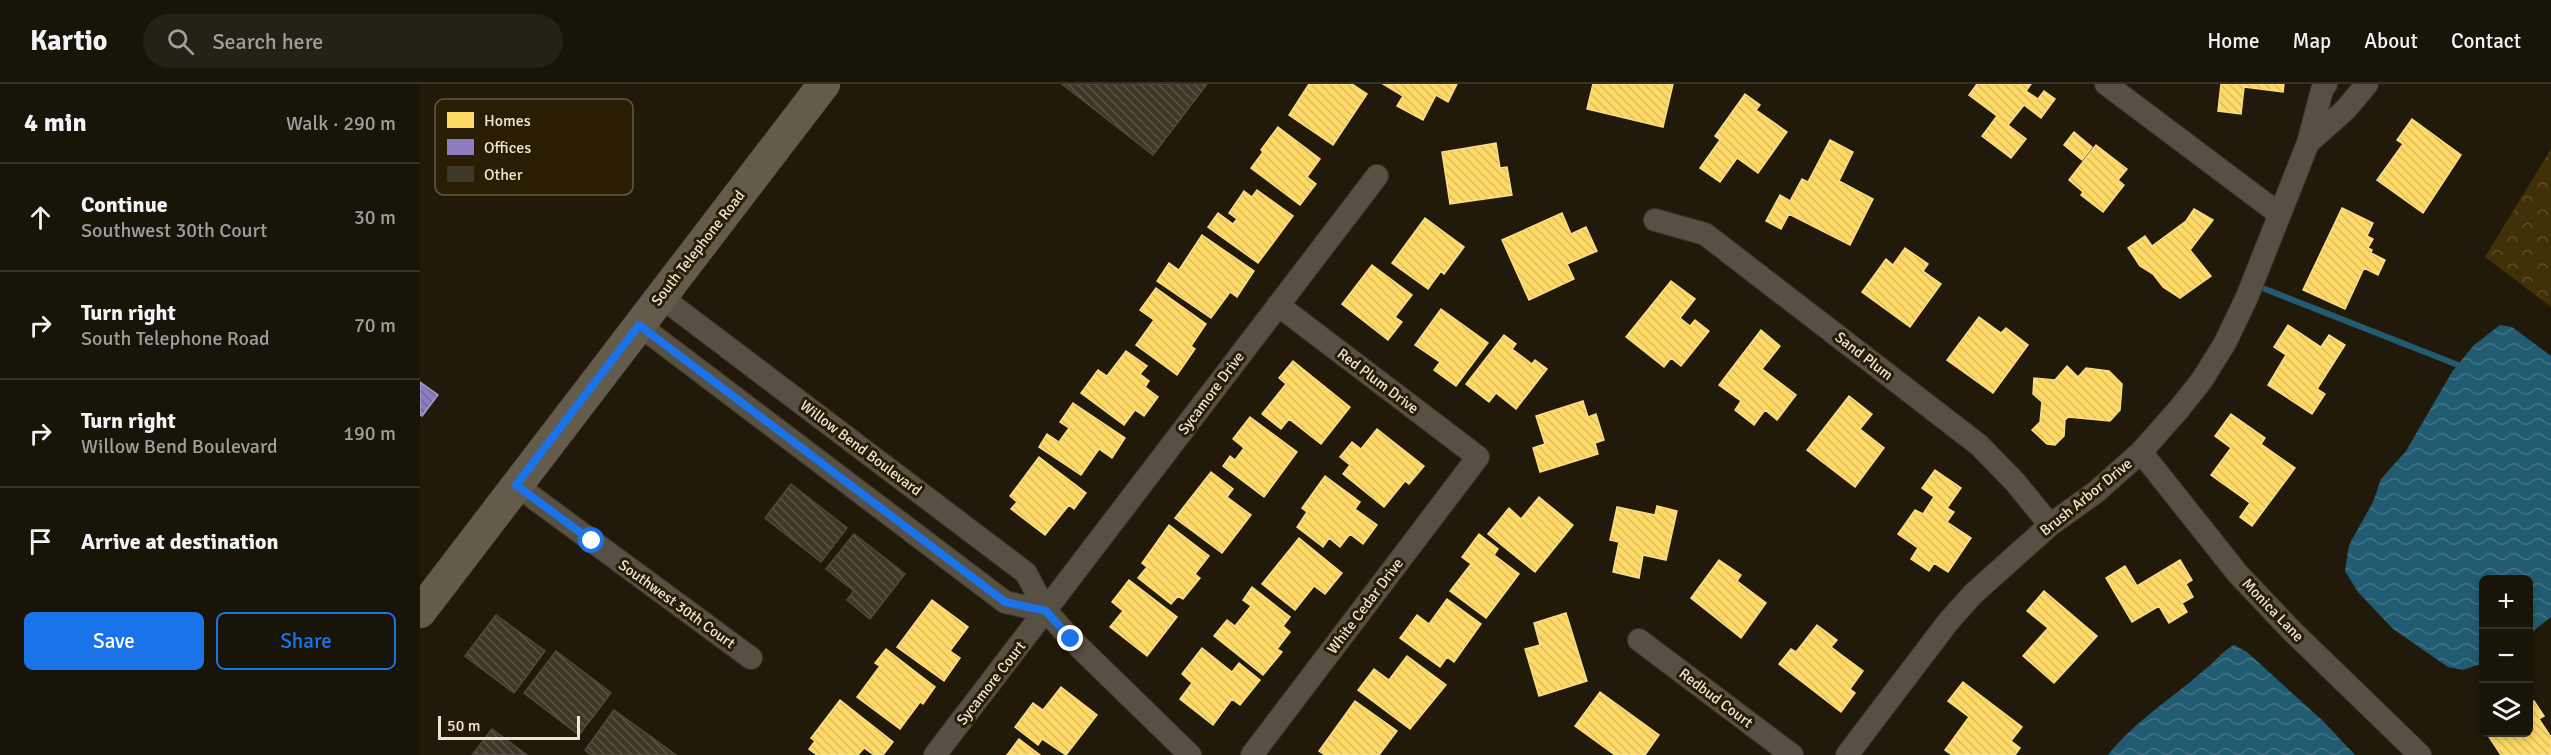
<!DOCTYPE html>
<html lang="en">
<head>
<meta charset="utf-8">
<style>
	:root { --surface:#191408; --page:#262116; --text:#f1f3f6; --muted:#9f9e9c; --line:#373329; --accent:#1a73e8 }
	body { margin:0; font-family:Signika,sans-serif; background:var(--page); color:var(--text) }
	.controls { position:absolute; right:18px; bottom:18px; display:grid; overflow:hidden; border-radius:9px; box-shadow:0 3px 9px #0003 }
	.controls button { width:54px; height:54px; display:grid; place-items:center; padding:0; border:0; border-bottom:2px solid var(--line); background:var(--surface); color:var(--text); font:30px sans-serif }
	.scale { position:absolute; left:18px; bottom:15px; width:142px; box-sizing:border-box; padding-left:6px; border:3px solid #ede5d5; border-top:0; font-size:16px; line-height:21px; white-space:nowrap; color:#ede5d5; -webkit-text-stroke:4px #291d03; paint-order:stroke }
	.stop { position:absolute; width:18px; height:18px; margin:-14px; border:4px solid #1a73e8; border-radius:50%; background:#fff }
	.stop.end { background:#1a73e8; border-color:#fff; box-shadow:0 2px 6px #0008 }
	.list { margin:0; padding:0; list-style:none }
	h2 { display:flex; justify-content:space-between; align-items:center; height:78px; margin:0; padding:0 24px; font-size:26px }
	h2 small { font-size:20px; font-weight:400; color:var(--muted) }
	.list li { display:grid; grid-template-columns:39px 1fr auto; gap:18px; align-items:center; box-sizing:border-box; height:108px; padding:0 24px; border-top:2px solid var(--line) }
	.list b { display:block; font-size:22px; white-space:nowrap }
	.list p { margin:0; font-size:20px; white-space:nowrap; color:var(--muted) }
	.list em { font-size:20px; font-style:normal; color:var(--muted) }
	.actions { display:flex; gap:12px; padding:18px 24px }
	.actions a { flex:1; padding:14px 0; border:2px solid var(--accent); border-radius:9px; text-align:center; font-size:21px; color:var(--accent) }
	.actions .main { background:var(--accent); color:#fff }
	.icon { flex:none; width:33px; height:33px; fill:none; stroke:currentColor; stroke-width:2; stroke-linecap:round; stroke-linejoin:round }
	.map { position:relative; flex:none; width:2131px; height:671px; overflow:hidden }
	header { display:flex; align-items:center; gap:36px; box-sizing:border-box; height:84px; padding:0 30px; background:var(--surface); border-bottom:2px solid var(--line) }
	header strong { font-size:28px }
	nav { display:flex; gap:33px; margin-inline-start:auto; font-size:21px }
	.search { width:420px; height:54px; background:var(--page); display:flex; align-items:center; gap:15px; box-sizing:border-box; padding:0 21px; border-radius:33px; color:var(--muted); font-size:22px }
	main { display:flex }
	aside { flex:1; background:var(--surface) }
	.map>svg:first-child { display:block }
	.forest { fill:url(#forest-crowns) }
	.water { fill:url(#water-waves) }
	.homes { fill:url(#homes-back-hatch); stroke:#fadd87; stroke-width:1.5 }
	.offices { fill:url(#offices-back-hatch); stroke:#aa9cc8; stroke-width:1.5 }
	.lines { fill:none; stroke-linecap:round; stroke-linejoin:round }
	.stream { stroke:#225c72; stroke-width:6 }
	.building { fill:url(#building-back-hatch); stroke:#504a3e; stroke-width:1.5 }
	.minor-casing { stroke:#3c3629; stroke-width:24 }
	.secondary-casing { stroke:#3c3629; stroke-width:33 }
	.minor { stroke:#575044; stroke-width:22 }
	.secondary { stroke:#635b4c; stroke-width:32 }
	.route { stroke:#1a73e8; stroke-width:8 }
	.labels { text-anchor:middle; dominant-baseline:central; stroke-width:6; stroke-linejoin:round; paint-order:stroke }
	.street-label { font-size:15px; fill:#ede5d5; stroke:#291d03 }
	.key { fill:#291d03; stroke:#645942; stroke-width:1.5 }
	.key-label { font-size:16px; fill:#ede5d5 }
</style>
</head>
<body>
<header>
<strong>Kartio</strong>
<div class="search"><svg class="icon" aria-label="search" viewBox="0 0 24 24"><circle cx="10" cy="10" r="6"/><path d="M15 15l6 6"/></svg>Search here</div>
<nav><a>Home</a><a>Map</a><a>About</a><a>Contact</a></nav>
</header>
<main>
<aside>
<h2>4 min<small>Walk · 290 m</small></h2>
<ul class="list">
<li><svg class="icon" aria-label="ahead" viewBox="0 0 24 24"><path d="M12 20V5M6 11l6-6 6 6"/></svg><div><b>Continue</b><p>Southwest 30th Court</p></div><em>30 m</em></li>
<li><svg class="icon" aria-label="right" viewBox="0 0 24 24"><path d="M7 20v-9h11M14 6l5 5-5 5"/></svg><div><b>Turn right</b><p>South Telephone Road</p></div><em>70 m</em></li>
<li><svg class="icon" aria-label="right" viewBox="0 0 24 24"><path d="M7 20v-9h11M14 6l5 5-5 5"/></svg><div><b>Turn right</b><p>Willow Bend Boulevard</p></div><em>190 m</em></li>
<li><svg class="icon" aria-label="arrive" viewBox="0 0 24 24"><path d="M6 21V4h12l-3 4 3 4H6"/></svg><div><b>Arrive at destination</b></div></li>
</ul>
<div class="actions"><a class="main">Save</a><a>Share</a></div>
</aside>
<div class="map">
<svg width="2131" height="671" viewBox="0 0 2131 671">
	<defs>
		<pattern id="forest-crowns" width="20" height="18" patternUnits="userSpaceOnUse" patternTransform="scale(1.5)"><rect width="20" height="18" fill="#423108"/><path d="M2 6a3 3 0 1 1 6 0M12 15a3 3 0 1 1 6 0" fill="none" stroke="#5e4f2b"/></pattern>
		<pattern id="water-waves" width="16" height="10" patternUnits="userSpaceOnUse" patternTransform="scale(1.5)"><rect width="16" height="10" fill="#225c72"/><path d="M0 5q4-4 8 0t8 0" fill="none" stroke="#427385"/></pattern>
		<pattern id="homes-back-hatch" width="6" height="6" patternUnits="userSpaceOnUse" patternTransform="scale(1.5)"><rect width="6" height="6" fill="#ffd966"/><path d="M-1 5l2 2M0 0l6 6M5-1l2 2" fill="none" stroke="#dabb5e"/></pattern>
		<pattern id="offices-back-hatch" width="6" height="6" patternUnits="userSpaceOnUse" patternTransform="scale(1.5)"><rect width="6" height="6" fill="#8e7cc3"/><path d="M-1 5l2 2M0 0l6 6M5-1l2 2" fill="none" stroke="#756995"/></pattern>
		<pattern id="building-back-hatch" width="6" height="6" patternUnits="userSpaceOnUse" patternTransform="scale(1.5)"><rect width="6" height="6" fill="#3f3827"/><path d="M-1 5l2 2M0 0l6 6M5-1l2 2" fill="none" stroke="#5b5545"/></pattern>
	</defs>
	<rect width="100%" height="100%" fill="#211a0b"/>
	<path class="forest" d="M2131,65v158l-66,-50z"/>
	<path class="water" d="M2080,241l12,2 39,29v261l-22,17 -1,-54h-44l-1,83 -20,7 -15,-3 -55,-38 -35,-37 -13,-21 4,-26 24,-43 8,-23 25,-28 46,-79 22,-27z
		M1814,561l13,7 76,69 32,34h-247c26,-33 63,-56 94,-83 12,-9 19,-20 32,-27z"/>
	<path class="homes" d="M889,0h43l15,10 -34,51 -44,-30z
		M963,0h74l-9,18 -12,-7 -13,25 -26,-14 6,-10z
		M1173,0h80l-10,43 -76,-18z
		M1557,0h54l-5,7 12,8 6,-8 11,8 -14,19 -17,-13 -16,20 18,14 -15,19 -29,-22 15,-20 -28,-21z
		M1801,0h63l-1,8 -39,-5 -3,27 -23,-3z
		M1325,10l15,11 -4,5 31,22 -29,41 -21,-15 -17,24 -20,-14 20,-28 -5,-4z
		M1992,35l49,36 -38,58 -46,-33 26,-36 -6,-4z
		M858,43l42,32 -13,18 9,7 -16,21 -49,-37 12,-16 -2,-2z
		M1654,48l18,15 -10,13 -18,-15z
		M1410,56l23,12 -14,29 34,18 -23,46 -61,-31 -8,15 -15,-8 14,-26 10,6 12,-22 6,3z
		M1076,59l4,25 7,-1 5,28 -62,9 -8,-52z
		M1676,61l31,24 -9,11 6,5 -21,27 -22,-17 2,-3 -14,-12z
		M837,106l36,26 -35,47 -50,-36 10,-14 15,11 4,-5 -8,-6 15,-22 8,6z
		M1922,124l31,15 -6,13 6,3 -5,9 4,2 -1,3 14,7 -7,15 -14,-7 -19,41 -42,-19z
		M1774,125l19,11 -23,30 21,26 -31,22 -17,-11 -10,-13 -13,-8 -12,-18 17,-12 7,10 34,-25z
		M1142,129l9,21 15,-7 11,24 -30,13 7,15 -45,21 -27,-60z
		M1005,134l39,29 -20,27 -3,-3 -13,18 -36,-26z
		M782,151l52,36 -17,26 -7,-5 -19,26 -54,-37 12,-18 10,7z
		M1485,164l23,16 -5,7 18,13 -31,43 -48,-35 24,-33 7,6z
		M952,181l40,30 -17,22 7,5 -14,18 -46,-36z
		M1251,197l24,18 -15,19 10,8 5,-6 14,11 -28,35 -10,-8 -7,9 -38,-30z
		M736,204l50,36 -15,22 4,3 -18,26 -41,-30 18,-25 -14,-10z
		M1021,225l47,34 -32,43 -22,-16 6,-8 -25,-17z
		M1559,233l22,16 5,-5 22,17 -35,48 -46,-33z
		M1868,241l33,22 8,-12 16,10 -28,44 8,5 -13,20 -44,-29 18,-30 -12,-8z
		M1341,246l19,16 -18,23 34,26 -19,25 -12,-10 -11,15 -19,-15 6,-9 -22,-16z
		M1084,251l12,9 -4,5 20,15 3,-4 12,9 -31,40 -20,-16 -7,9 -23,-18z
		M706,267l21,15 -7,8 9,7 -4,6 13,10 -14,19 -9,-6 -11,15 -43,-32 17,-23 9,6z
		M873,277l57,46 -29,37 -32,-25 -8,10 -19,-15 24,-30 -7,-6z
		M1647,282l11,11 8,-9 23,3 13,13 -2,26 -10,11 -42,-4 -3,3 -1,16 -9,9 -8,-1 -15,-14 8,-8 2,-20 -9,-8 1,-16 21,2z
		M1429,312l23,18 -12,15 24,19 -29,39 -48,-37z
		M1163,317l5,16 8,-3 8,26 -9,3 3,11 -58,18 -7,-24 12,-4 -9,-28z
		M653,319l52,35 -13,20 -13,-9 -18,26 -42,-28 8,-13 12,8 10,-14 -9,-6z
		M1811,330l34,24 -4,6 34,24 -43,58 -12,-9 10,-14 -39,-28 20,-27 -16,-12z
		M830,333l47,35 -33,45 -41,-31 7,-10 5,4 9,-12 -11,-9z
		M957,345l47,37 -15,18 -4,-3 -21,26 -41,-33 7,-9 -10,-8 12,-15 9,7z
		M619,373l47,36 -12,16 -5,-4 -24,30 -34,-26 6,-7 -7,-6z
		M1515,386l26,18 -14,20 7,4 -7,10 24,16 -23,34 -14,-9 -5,8 -18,-12 7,-11 -20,-14 17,-24 8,4 11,-17 -12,-9z
		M791,388l22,17 -6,8 24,18 -29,38 -47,-35z
		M905,392l35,26 -5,7 22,16 -14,19 -13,-10 -10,13 -11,-9 -6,9 -26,-20 10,-15 -5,-4z
		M1119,413l34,28 -38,47 -47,-38 21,-26 12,11z
		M1237,422l20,5 -11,49 -23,-5 -4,23 -26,-6 6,-30 -9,-2 7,-33 38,8z
		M749,441l40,31 -14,18 5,4 -17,21 -5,-3 -7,8 -33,-26 9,-11 -5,-4z
		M1059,450l19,15 -4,6 25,19 -33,44 -36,-27 21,-27 -9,-7z
		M879,454l43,35 -17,21 -11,-8 -19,24 -33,-26z
		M1299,476l22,15 -4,6 29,22 -25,35 -50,-40z
		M1760,476l12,20 -6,4 7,13 -11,6 5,9 -18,11 -10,-17 -27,16 -26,-44 19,-12 12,20z
		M709,496l48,37 -30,39 -37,-29 13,-16 -11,-9z
		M832,503l38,30 -7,9 7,6 -13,17 5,3 -19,23 -49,-39 13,-16 8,6 16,-20 -8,-6z
		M1624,507l53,45 -43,47 -31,-27 25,-28 -21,-17z
		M1027,515l34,25 -27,38 -7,-5 -7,10 -40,-29 17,-23 12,9z
		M512,516l36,27 -18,24 10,7 -16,23 -47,-34z
		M1146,529l21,68 -48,15 -14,-47 15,-4 -6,-22z
		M1397,541l20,15 -6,7 32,24 -13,18 5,4 -14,19 -62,-48 12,-15 5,3z
		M782,564l30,24 7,-9 21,17 -20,25 -8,-6 -19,26 -33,-26 12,-16 -10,-9z
		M466,565l49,38 -12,17 -3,-2 -20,27 -43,-32 23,-31 -5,-3z
		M987,572l39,29 -36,44 -52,-39 16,-21 15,11z
		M1543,598l59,45 -11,14 9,7 -5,7h-63l-7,-5 24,-33 -21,-16z
		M641,603l36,28 -31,40 -24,-16 -4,6 -23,-18 18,-24 10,7z
		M1180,608l59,43 -14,20h-30l-40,-29z
		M420,616l53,42 -10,13h-9l-10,-7 -6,7h-41l-8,-6 6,-8 -4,-3z
		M935,617l42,30 -18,24h-54l-6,-4z
		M2114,617l10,15 -5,3 12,18v18h-50l-14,-21 41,-2v-27z
		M599,655l21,16h-33z"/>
	<path class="offices" d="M0,298l18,13 -16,21 -2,-1z"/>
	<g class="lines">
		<path class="stream" d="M1845,205l193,76"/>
	</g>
	<path class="building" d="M642,0h145l-54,71z
		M371,400l56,44 -26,34 -56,-44z
		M434,450l51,40 -35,45 -23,-19 7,-9 -28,-22z
		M76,531l49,36 -31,42 -49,-37z
		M136,567l55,42 -32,42 -55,-42z
		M194,626l62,45h-85l-6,-5z
		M72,645l35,26 -54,-1z"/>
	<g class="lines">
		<g class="minor-casing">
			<path id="minor" d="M1686,0l172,129
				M1906,0l-4,6 -14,53 38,-34 21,-25
				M1235,136l50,14 274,211 36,37 35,43
				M241,213l365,276 20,38 25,28 119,116
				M219,241l366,277 41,9
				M1721,368l97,122 53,56 129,125
				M96,401l235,173
				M1219,556l153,115
				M515,671l442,-579
				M832,671l226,-298 -200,-152
				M1427,671l101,-133 25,-28 77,-69 46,-33 45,-40 38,-43 23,-29 23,-37 22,-46 61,-154"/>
		</g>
		<g class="secondary-casing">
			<path id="secondary" d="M0,528l404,-528"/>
		</g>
		<use href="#minor" class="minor"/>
		<use href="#secondary" class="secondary"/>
	</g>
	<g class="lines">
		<path class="route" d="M172,457l-76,-56 123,-160 366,277 41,9 25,28"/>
	</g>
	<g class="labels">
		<g class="street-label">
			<text transform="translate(278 164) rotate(-52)">South Telephone Road</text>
			<text transform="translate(1444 272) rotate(38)">Sand Plum</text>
			<text transform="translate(958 297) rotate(37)">Red Plum Drive</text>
			<text transform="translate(791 309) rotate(-53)">Sycamore Drive</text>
			<text transform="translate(441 364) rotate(37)">Willow Bend Boulevard</text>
			<text transform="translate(1666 413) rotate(-39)">Brush Arbor Drive</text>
			<text transform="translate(257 520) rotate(36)">Southwest 30th Court</text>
			<text transform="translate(945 522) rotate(-53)">White Cedar Drive</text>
			<text transform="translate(1853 526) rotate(46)">Monica Lane</text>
			<text transform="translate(571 599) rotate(-52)">Sycamore Court</text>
			<text transform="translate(1296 614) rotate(37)">Redbud Court</text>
		</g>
	</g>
	<rect x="15" y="15" width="198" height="96" rx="9" class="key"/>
	<rect x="27" y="28" width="27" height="16" fill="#ffd966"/>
	<rect x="27" y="55" width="27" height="16" fill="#8e7cc3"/>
	<rect x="27" y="82" width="27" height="16" fill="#3f3827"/>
	<g class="key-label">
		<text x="64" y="42">Homes</text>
		<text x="64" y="69">Offices</text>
		<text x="64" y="96">Other</text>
	</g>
</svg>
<div class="controls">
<button>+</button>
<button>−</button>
<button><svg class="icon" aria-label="layers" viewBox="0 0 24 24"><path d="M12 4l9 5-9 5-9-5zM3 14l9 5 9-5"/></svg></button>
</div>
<div class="scale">50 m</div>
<div class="stop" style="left:172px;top:457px"></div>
<div class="stop end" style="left:651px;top:555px"></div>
</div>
</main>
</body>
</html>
